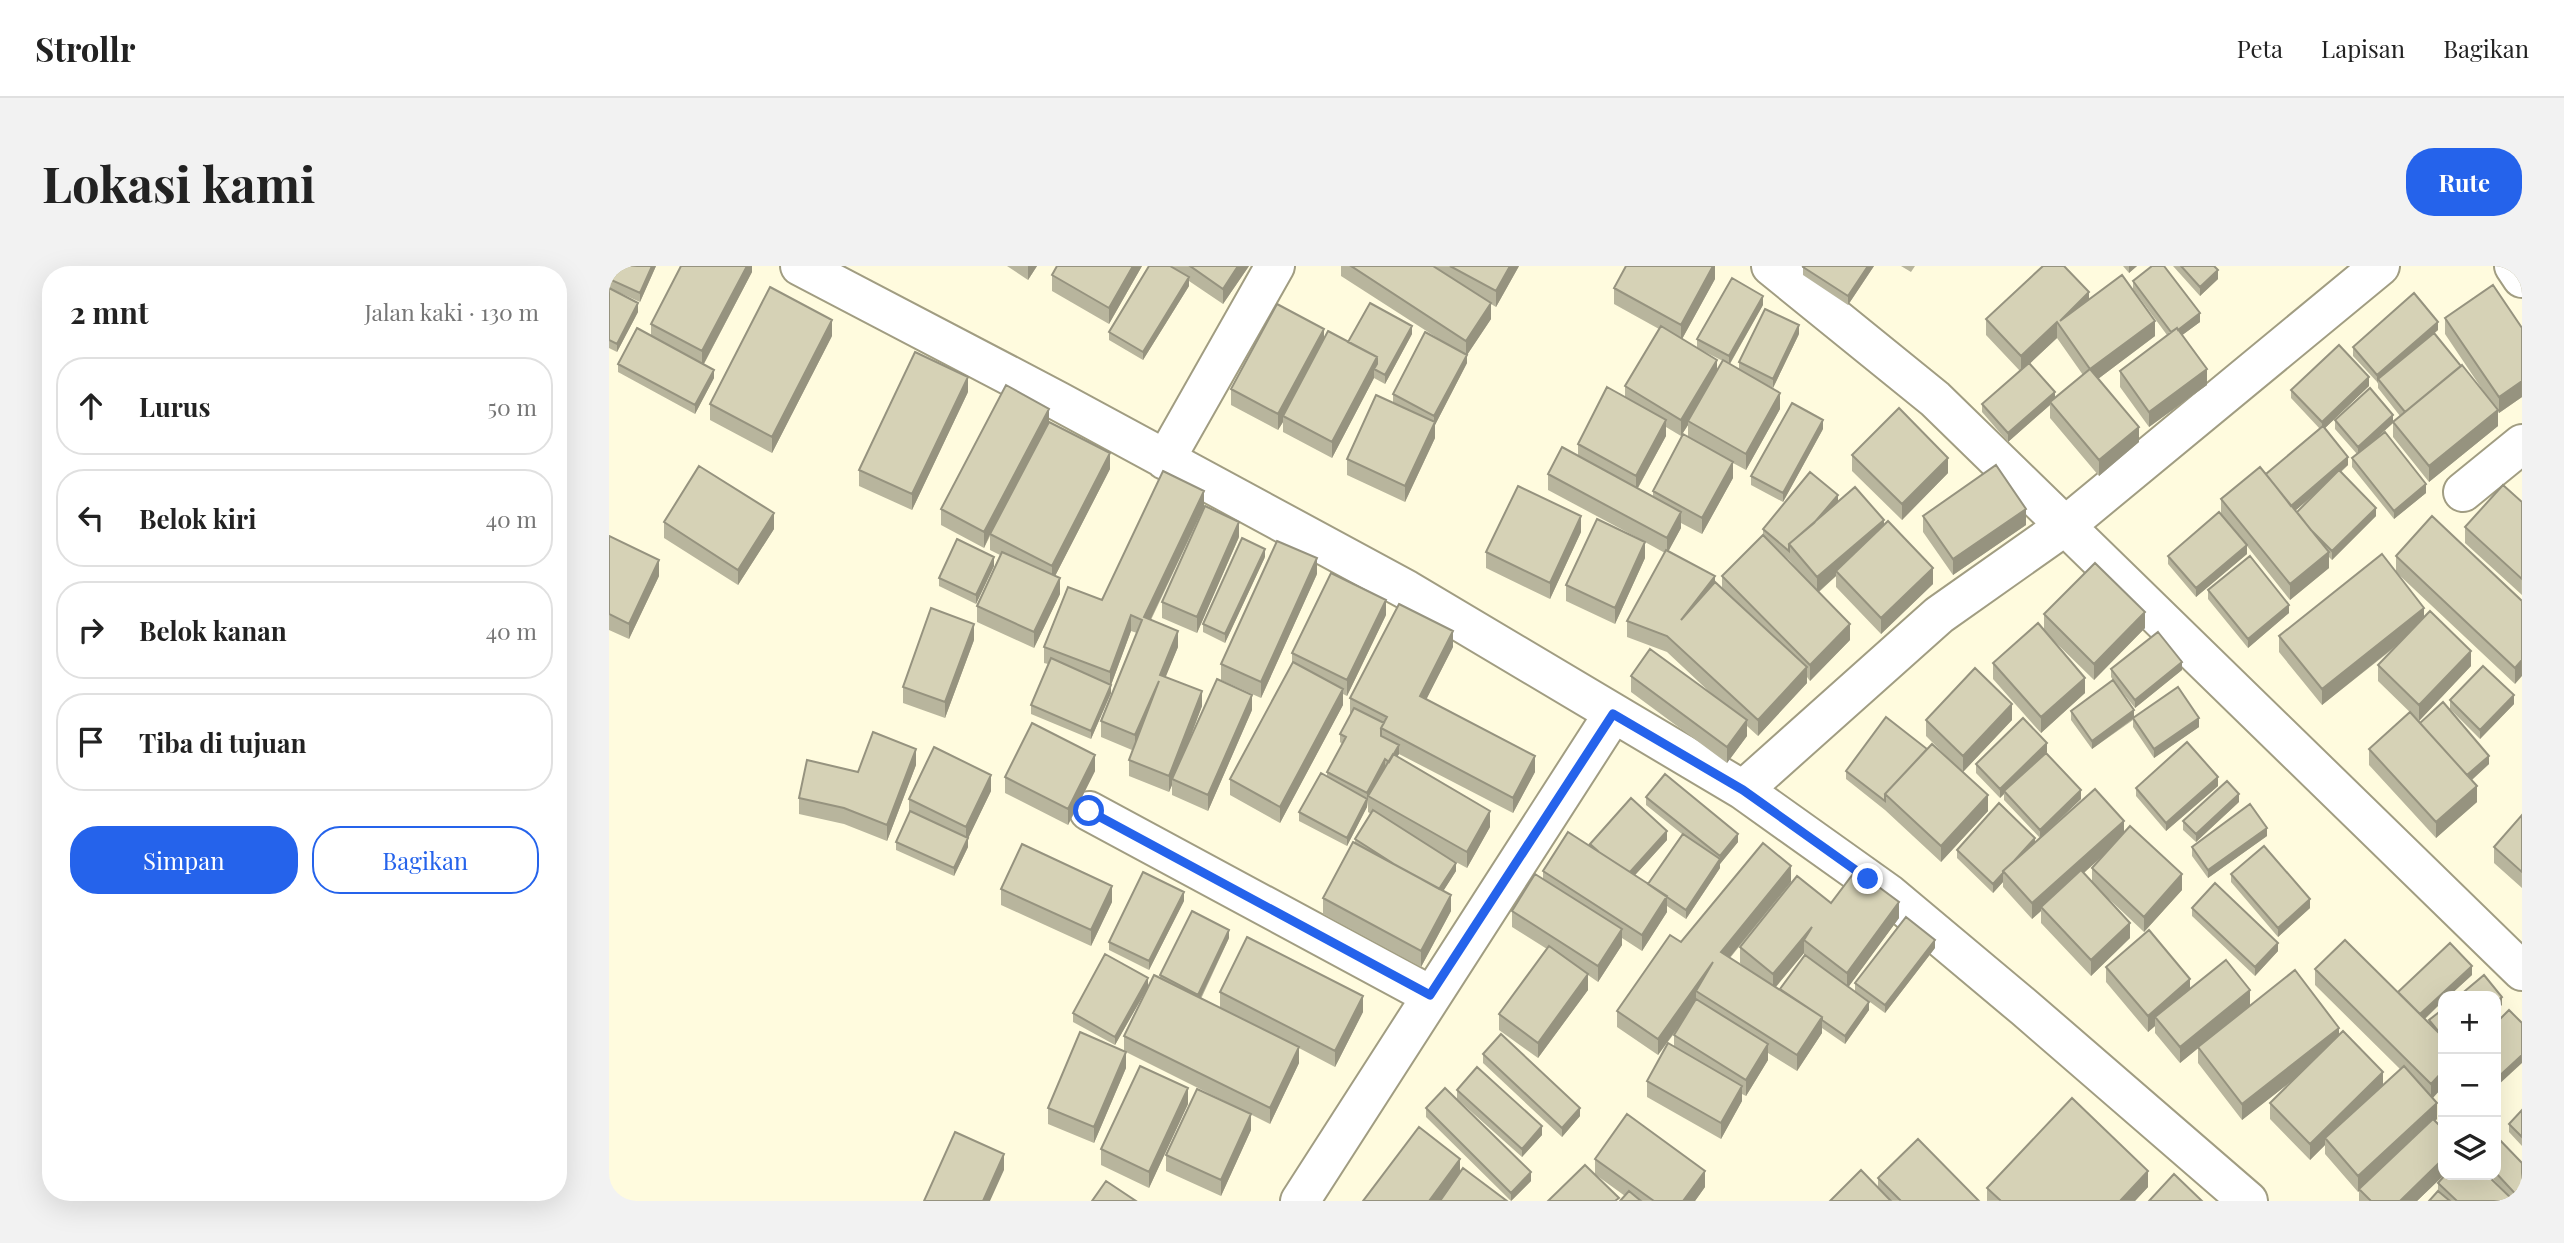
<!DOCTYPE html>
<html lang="id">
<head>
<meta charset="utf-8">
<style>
	:root { --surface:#fff; --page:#f2f2f2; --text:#222; --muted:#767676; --line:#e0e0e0; --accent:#2563eb }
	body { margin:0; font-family:"Playfair Display",serif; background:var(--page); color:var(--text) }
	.controls { position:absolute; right:21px; bottom:21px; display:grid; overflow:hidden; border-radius:14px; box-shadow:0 7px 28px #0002 }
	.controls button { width:63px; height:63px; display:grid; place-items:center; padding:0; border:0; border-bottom:2px solid var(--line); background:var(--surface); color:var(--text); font:35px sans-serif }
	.stop { position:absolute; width:21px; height:21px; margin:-16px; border:5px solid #2563eb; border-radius:50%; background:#fff }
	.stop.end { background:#2563eb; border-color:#fff; box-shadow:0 2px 7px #0008 }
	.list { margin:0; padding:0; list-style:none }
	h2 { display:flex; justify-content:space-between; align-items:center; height:91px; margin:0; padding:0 28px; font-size:30px }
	h2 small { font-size:23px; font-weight:400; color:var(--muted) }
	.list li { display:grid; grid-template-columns:46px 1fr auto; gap:21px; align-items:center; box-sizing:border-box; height:98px; margin:0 14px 14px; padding:0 14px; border:2px solid var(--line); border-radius:28px }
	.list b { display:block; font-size:26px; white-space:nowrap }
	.list em { font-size:23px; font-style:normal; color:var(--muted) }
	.actions { display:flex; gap:14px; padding:21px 28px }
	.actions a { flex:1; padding:16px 0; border:2px solid var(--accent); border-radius:28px; text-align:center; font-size:24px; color:var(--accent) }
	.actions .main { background:var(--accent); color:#fff }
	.icon { flex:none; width:38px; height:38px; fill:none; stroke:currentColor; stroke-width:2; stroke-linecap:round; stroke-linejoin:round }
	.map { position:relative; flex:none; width:1913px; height:935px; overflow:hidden; border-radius:28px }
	header { display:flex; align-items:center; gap:42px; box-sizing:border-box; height:98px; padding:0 35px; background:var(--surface); border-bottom:2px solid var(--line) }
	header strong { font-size:33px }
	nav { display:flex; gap:38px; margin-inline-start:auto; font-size:24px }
	.intro { display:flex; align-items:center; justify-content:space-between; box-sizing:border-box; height:168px; padding:0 42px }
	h1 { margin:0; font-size:49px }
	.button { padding:18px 32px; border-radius:28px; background:var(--accent); color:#fff; font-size:24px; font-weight:700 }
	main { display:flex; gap:42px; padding:0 42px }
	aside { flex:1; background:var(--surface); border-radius:28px; box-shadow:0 7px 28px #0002 }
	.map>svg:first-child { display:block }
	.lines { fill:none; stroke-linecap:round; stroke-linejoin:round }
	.minor-casing { stroke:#a19d82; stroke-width:42 }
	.minor { stroke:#fff; stroke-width:38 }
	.wall { fill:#b8b59d; fill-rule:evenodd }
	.shaded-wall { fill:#96937f }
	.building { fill:#d6d2b6; stroke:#96937f; stroke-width:2 }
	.route { stroke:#2563eb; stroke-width:9 }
</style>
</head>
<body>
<header>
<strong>Strollr</strong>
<nav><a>Peta</a><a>Lapisan</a><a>Bagikan</a></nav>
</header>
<div class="intro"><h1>Lokasi kami</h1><a class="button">Rute</a></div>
<main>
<aside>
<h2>2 mnt<small>Jalan kaki · 130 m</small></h2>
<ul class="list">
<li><svg class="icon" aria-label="ahead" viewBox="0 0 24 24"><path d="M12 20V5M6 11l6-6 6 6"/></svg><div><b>Lurus</b></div><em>50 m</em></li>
<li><svg class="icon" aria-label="left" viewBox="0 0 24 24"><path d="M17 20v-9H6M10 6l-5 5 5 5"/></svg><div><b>Belok kiri</b></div><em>40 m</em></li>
<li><svg class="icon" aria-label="right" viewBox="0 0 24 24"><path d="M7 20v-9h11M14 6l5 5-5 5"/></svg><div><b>Belok kanan</b></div><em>40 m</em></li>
<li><svg class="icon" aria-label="arrive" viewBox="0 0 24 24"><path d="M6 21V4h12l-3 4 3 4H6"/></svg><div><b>Tiba di tujuan</b></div></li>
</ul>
<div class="actions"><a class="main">Simpan</a><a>Bagikan</a></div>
</aside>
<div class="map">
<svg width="1913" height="935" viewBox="0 0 1913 935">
	<rect width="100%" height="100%" fill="#fffbde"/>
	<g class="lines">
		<g class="minor-casing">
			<path id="minor" d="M191,0l258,135 349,189 336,200 146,104 136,114 223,193
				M1162,0l164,133 587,572
				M1905,0l8,12
				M556,194l110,-194
				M1854,226l59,-48
				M1134,524l196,-175 126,-89 315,-260
				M480,545l341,184
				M691,935l313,-487"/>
		</g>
		<use href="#minor" class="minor"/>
	</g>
	<path class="wall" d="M0,0h47l-16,36 -31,-14z
		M143,0v6l-48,92 10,14 -19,36 -77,-42v-8l33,-28v-12z
		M398,0h30l-9,14z
		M533,0l-33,58 -57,-33v-16z
		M540,0h100l-26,38 -34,-23v5l-46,74 -34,-20v-8z
		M732,0h178l-23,41 -5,-3v15l-24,36v8l-32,62v13l-30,64 -58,-27v-16l54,-52 -8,-5v-8l49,-53 -101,-65z
		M1106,0v13l-33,60 35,32 6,-10 -26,-13v-9l66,-34 -33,59 9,6v-8l60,-28 -26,54 -24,-12 31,33 -34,61 -13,-7v15l-31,56 -21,-11v5l-13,23 47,31 7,6v-12l41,-41v-6l75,-27 46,23 49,59 -52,50 -45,-47v-11l-17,16 31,48 -40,41 -3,-4v6l-49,53 -11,-10v10l-20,27 -96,-71v-16l85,22 -49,-46 -40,-15v-16l38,-68 -20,-11v16l-30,66 -49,-23v-16l70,-48 -88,-47v-16l30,-19v-11l47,-47v-11l34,-57 -45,-25v-16zM1079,159v12l-35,54v5l-15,-8 28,-52v-9l15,9zM1168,284l12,10 15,17z
		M1194,0h71l-26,39 -45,-30z
		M1292,0h14l-4,6z
		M1514,0h14l-8,7z
		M1564,0h41l4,13 -18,17z
		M1524,15l67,41 -18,13 25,50 -58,42 -29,-40v-16l47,-36 -34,-46z
		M0,22l29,24 -21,40 -8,-4z
		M1480,33l66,37 -57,43 41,63 -40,34 -49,-58v-13l-42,37 -26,-30v-8l38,-33 -34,-36v-16zM1448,72l26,37 -28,23 -25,-35z
		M1836,52l77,10v69l-23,16 -1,-1v14l-69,56 -36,-45v-14l-18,16 51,54 -32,26 -42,-52v-9l5,-4 -22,-25v-9l58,1 7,-5 -22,-28v-5l-25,-27v-9l85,-17 -4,3 54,65 -43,-64z
		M803,68l-27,50 -11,-6 -42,80 -49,-26v-10l-5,8 -47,-25v-16l93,-50 24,3z
		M223,70l-60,117 -62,-33v-16z
		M1760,120l-44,42 23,37 -7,7 35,44 -44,44 -3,-3v11l-39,32 -43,-54v8l-51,43 -28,-33v-8l53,-41v-16l45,-25 54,-45 -29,-31v-8zM1708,226l-20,20 -2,-1z
		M359,126l-56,118 -53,-24v-16z
		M440,156l61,47 -55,107 5,18 -26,54 -57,-26v-16l23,-51 -10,-5v-14l-6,12 -43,-23v-16z
		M1214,163l-40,73 -32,-17v-9z
		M1243,189l96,18 -46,47 -50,-49z
		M1913,236v93l-57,-52v-16z
		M595,241l-53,113 27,27 -13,30 37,29 -13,35 63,-31 -44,101 -36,-16v-10l-3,7 -40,-16v-16l3,-10 -31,-13v-16l36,-88 -6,-2 -20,54v8l-20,46 -60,-25v-9l17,-41 -4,-1v-16l58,-47z
		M1314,250l103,9 -73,50 -30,-43z
		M55,256l110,7 -36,56 -74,-47z
		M972,266l-31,67 -64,-31v-16z
		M0,270l50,40 -30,63 -20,-9z
		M630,271l-42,96 -35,-15v-16z
		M1787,290l126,45 -7,83 -118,-111 27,44 47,49 -52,55 -41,-40v-16l21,-21 -77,61 -43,-53v-16l117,-64z
		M656,291l-40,86 -22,-11v-8z
		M385,300l-18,38 -37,-18v-8z
		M708,308l-56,124 -40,-18v-16z
		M1599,324l81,23 -41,35 -40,-49z
		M1435,348l101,14 -51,52 -47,-46 38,59 -44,40 -48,-54v-16l51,-33z
		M777,349l-39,81 -4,-2v11l-63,118 -50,-28v-16l62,-115v-11z
		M365,374l-29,78 -42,-15v-16z
		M844,381l-27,52 109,73 -22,41 -114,-59 -2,2 93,71 -23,41 -24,-13 13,16 -13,20 8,20 -30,56 -98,-53v-16l32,-55v-4l16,-25 -3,-2v-13l-1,8 -20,39 -48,-25v-9l28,-35v-5l15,-28 -2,-2v-8l11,-19 -1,-1v-16z
		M1502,403l71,1 -47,38 -20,-25 19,34 65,10 -45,31 -21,-31v-7l-41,29 -21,-29v-9l42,-31 -2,-3z
		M1841,434l64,4 -34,35 -30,-30z
		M1317,454h86l-49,52 25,39 -47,51 -56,-52 -39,-31v-8l81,-22 29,17 -30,-30z
		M1811,457l69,41 -17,16 5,22 -41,36 -67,-73v-16z
		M1438,486l-1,1 35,46 -27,26 70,7 58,58 -38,42 -35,-33 21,39 -39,38 -50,-53v-12l-9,8 -29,-32v-5l-10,11 -36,-35v-8l78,-8 5,-4 -36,-38v-6l-4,4 -24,-25v-9zM1493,590l-10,12v13l-8,-8z
		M307,499l-29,76 -43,-17 -45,-10v-16l59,-26z
		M486,505l-27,54 -63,-32v-16z
		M1609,520l-52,45 -30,-35v-8z
		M382,525l-23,47v9l-14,29 -58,-26v-8l13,-28v-15z
		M1037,531l92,45 -18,22v4l-34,51 -19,-13v6l-25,39 -20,-13v7l-24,37 -10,-7v15l-50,68 -39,-28v-16l48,-65 -35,-22v-16l31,-32v-8l47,-25v-2l77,-4 -32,35 13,9 34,-50 -36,-29z
		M1630,536l-43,40 -13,-12v-9z
		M1913,549v73l-28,-25v-16z
		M1658,570l-59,42 -16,-22v-9z
		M1622,608l79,34 -32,29 -47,-55z
		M1182,616l-61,76 16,10 -6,-5v-16l91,-44 68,15 -51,69 21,23 -24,34 -23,-16v5l-25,38 -29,-18v7l-22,36 -4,-2v7l-21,38 -74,-42v-16l27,-34v-12l5,-8 -21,28 -41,-28v-16l64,-69zM1195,687v3l-24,34 -4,-3z
		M392,623l111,13 -21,44 -90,-41z
		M575,635l-35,69 -40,-20v-8z
		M1583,642l86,43 -23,25 -63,-60z
		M620,672l-28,61 19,9v-16l143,20 -28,55 -36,-19v15l-29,61 -144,-72v16l-32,75 -46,-19v-16l76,-57v-15l36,-57v-4z
		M1326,682l-50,65 -30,-22v-8z
		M1497,701l144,39 89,29 44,50 17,-16 -85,-84v-16l83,23 74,-17 -23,21h-6v5l-18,18 4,5v-4l14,-11 -10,89 4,21 -2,2 9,54 -27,26h-58v-11l-1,2 -33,-38v-9l-15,15 -40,-41v-16l25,-25 -53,42 -44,-57v-15l-18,15 -25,-30v-7l-7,6 -42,-50z
		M539,721l-33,58 -42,-23v-9z
		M874,788l97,62 -18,21 -79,-74z
		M848,824l85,45 -20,22 -65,-58z
		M579,838l-39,84 -48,-23v-16z
		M817,842l105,73 -20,20 -85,-84z
		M1913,844v36l-13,-14v-8z
		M642,864l-30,66 -55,-25v-16z
		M1887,870l26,65h-93l9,-10v-8l71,13 -20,-21h7z
		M986,893l110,28 -10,14h-75l5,-5 -29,-21 23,26 -24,-27z
		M1269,912l101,23h-149l48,-13z
		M1539,921l-13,14h-148v-13z"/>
	<path class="shaded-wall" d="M43,0h4l-16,36v-9z
		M138,0h5v6l-50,95v-16z
		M419,0h9l-9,14z
		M524,0h9l-33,58v-16z
		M629,0h11l-26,38v-15z
		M901,0h9l-23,41v-16z
		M1104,0h2v13l-34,62v-16z
		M1259,0h6l-26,39v-9z
		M1520,0h8l-8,7z
		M1609,4v9l-18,17v-9z
		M580,11v9l-46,74v-8z
		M1480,26v16l-29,13z
		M1154,30v9l-34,60v-9z
		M29,37v9l-21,40v-8z
		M882,37v16l-24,36v8l-32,62v13l-30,64v-16l29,-63v-7l32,-59v-16z
		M1591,47v9l-27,20v-8z
		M223,54v16l-60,117v-16z
		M1546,55v15l-65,49v-16z
		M1448,56v16l-36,34v-16z
		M1829,56v8l-58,52 -2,-3 -1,5v-9z
		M1190,59v9l-26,54v-9z
		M803,60v8l-27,50v-9z
		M715,63v16l-41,71v6l-5,8v-16z
		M768,91v14l-3,-2v9l-42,80v-16z
		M1108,94v16l-29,45v4l-7,11v-16z
		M1598,103v16l-58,42v-15z
		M105,104v8l-19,36v-9z
		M359,111v15l-56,118v-16z
		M1760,111v9l-47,45v-9z
		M1913,115v16l-23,16v-16z
		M1446,126v9l-5,1v3l-42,37v-9z
		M1171,127v16l-34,61v-16z
		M440,143v16l-59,109 -6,14v-16z
		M1889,144v16l-69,56v-16z
		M1784,149v8l-35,32v-8z
		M1057,154v16l-30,55v-15z
		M1214,154v9l-40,73v-9z
		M1530,161v15l-40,34v-16z
		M501,187v16l-58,113v-16z
		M1739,191v8l-59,51v-8z
		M1339,192v15l-46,47v-16z
		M1124,196v16l-31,56v-16z
		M1817,218v9l-32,26v-8z
		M595,225v16l-60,126v-16z
		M1229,229v9l-46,43z
		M1767,242v8l-44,44v-9z
		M1417,243v16l-73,50v-16z
		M1072,246v16l-14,26v-16z
		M165,247v16l-36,56v-15z
		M972,250v16l-31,67v-16z
		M1275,254v15l-48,36v5l-19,17v-16z
		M630,256v15l-42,96v-16z
		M1036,276v16l-30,66v-16z
		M1638,279v9l-51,43v-9z
		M656,283v8l-40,86v-9z
		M1720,286v16l-39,32v-16z
		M385,291v9l-18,38v-9z
		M708,292v16l-56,124v-16z
		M50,294v16l-30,63v-15z
		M1324,302v16l-52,50v-16z
		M1106,310v16l-34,28z
		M451,312v16l-26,54v-16z
		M777,334v15l-39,81v-16z
		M1680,339v8l-41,35v-9z
		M1815,342v15l-102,82v-16z
		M1536,346v16l-51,52v-16z
		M522,349v16l-21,57v-16z
		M365,358v16l-29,78v-16z
		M1241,358v16l-40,41v-16z
		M569,365v16l-18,44v-16z
		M844,365v16l-33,65v-16z
		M1862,385v15l-52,55v-16z
		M1913,394v16l-7,8v-16z
		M1573,396v8l-47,38v-8z
		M1198,401v16l-49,53v-16z
		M1476,412v15l-44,40v-16z
		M550,415l-24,70v-16z
		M502,419v8l-20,46v-8z
		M734,423v16l-63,118v-16z
		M593,425v15l-28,74 -2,-1v6l-3,7v-16z
		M643,429v15l-44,101v-16z
		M1905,429v9l-34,35v-9z
		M1403,438v16l-49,52v-16z
		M1525,444v8l-42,31v-8z
		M1590,452v9l-45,31v-9z
		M1138,454v16l-20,27v-16z
		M1438,477v9l-41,41 -2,-2v3l-4,4v-9z
		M790,479v9l-10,16v-8z
		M307,483v16l-29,76v-16z
		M486,489v16l-27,54v-16z
		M926,490v16l-22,41v-15z
		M1880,490v8l-23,21v-8z
		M776,493v9l-17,28 -1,11 -20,39v-8l20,-39v-6z
		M382,509v16l-25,52v-16z
		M1609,511v9l-52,45v-8z
		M1868,520v16l-41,36v-16z
		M1472,524v9l-41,39v-8z
		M1630,528v8l-43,40v-8z
		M1379,529v16l-47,51v-16z
		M881,545v16l-23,41v-16z
		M1515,555v16l-81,72 -2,-2v4l-9,8v-16z
		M1658,562v8l-59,42v-8z
		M1058,565v9l-41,45v-9z
		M1129,568v8l-18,22v4l-34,51v-9l34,-50v-4z
		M359,572v9l-14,29v-8z
		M1426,572v8l-31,26z
		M847,597v8l-19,30v-9z
		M1182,600v16l-70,86v-16z
		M1394,607v9l-10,11v-9z
		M1573,608v16l-38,42v-15z
		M503,620v16l-21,44v-16z
		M575,626v9l-35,69v-9z
		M842,629v16l-30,56v-16z
		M1058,630v16l-25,39v-16z
		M1701,633v9l-32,29v-9z
		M1290,636v16l-52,71v-16z
		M1521,657v15l-39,38v-16z
		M1203,661l-8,13v13l-31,37v-16z
		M1013,663v16l-24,37v-16z
		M620,664v8l-31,65v-8z
		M1326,674v8l-50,65v-8z
		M1669,677v8l-23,25v-9z
		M1104,696l-17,29v11l-38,53v-16z
		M1863,700v9l-23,21h-6v5l-27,26v-9z
		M979,708v16l-50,68v-15z
		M539,712v9l-33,58v-8z
		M1581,713v16l-35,22v9l-7,6v-16z
		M1641,724v16l-70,57v-16z
		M754,730v16l-28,55v-16z
		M1893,731v8l-6,6v-9z
		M1260,736v8l-24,34v-8z
		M1213,751v16l-25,38v-16z
		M1730,762v16l-97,76v-16z
		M1159,778v16l-22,36v-16z
		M690,781v16l-29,61v-16z
		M517,786v16l-32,75v-16z
		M1913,789v8l-26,24v-8z
		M1834,805v16l-12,13v-16z
		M1774,806v16l-58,50v7l-15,15v-16z
		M1133,820v15l-21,38v-16z
		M579,822v16l-39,84v-16z
		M1828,837v16l-79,73v-16z
		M971,842v8l-18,21v-9z
		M642,848v16l-30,66v-16z
		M933,860v9l-20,22v-8z
		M395,888v16l-14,31h-7z
		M851,893v16l-19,26h-12z
		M1834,893l1,16 -27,26h-17z
		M1096,905v16l-10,14h-12z
		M1539,905v16l-13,14h-15z
		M922,906v9l-20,20v-8z"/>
	<path class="building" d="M0,0h43l-12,27 -31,-14z
		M72,0h66l-45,85 -51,-27z
		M448,0h76l-24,42 -57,-33z
		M540,0h21l19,11 -46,75 -34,-20z
		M581,0h48l-15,23z
		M742,0h82l58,37 -25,38z
		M841,0h60l-14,25z
		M1017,0h87l-32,59 -67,-37z
		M1194,0h65l-20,30 -45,-29z
		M1434,0h21l25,26 -29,29 62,-46 33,46 -65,48 -33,-47 -36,34 -35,-37z
		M1543,0h12l36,47 -22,17 -1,-2 -6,4 -38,-51z
		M1572,0h33l4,4 -18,17z
		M1123,12l31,18 -34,60 -32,-17z
		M1884,19l29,43v53l-23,16 -54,-79z
		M161,21l62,33 -60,117 -62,-33z
		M0,22l29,15 -21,41 -8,-4z
		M1805,27l24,29 -61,53 -24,-28z
		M761,37l42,23 -27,49 -11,-6 3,-5v-7l-29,-15z
		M668,38l47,25 -46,85 -47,-25z
		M1156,43l34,16 -26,54 -34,-17z
		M1052,60l56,34 -36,60 -56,-34z
		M28,62l77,42 -19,35 -77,-41z
		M1568,62l30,41 -58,43 -29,-41z
		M719,65l49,26 -45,85 -49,-26z
		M816,66l42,23 -33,61 -41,-22z
		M1825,67l27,33 -56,46 -27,-33z
		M1730,79l30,32 -47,45 -31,-32z
		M306,86l53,25 -56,117 -53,-24z
		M1114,94l57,33 -34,61 -58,-33z
		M1420,97l26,29 -47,41 -26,-29z
		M1853,99l36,45 -69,56 -36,-44z
		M1481,103l49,58 -40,33 -49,-58z
		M397,119l43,24 -65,123 -43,-23z
		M998,121l59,33 -30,56 -58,-32z
		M1761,122l23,27 -35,32 -23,-27z
		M767,129l59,27 -30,64 -58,-27z
		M1183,137l31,17 -40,73 -32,-17z
		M1290,142l49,50 -46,46 -50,-49z
		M440,156l61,31 -58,113 -62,-32z
		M1714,160l25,31 -57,49 -25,-32z
		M1776,166l41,52 -32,27 -42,-53z
		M1074,168l50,28 -31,56 -49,-27z
		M953,181l119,65 -14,26 -119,-64z
		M1387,199l30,44 -73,50 -30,-43z
		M90,200l75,47 -36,57 -74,-48z
		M1651,201l69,85 -39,32 -69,-85z
		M1730,204l37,38 -44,43 -21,-21 -14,-18z
		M554,205l41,20 -60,126 34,14 -18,44 42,16 -33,85 -40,-16 30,-79 -24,54 -34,-14 41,-101 -11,-5 -21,57 -66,-25 24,-60 34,13z
		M1201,206l28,23 -24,28 -25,21v7l-26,-22z
		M1894,219l19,17v77l-57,-52z
		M909,220l63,30 -31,67 -64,-31z
		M1246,221l29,33 -67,57 -28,-33z
		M596,240l34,16 -42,95 -35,-15z
		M1610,246l28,33 -51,43 -28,-32z
		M1823,250l90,85v59l-7,8 -119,-112z
		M988,253l48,23 -30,66 -49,-23z
		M1279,255l45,47 -52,50 -45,-47z
		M1154,269l87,89 -40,41 -88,-89z
		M0,270l50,24 -30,64 -20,-10z
		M633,272l23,11 -40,85 -22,-10z
		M348,273l37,18 -18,38 -37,-17z
		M668,275l40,17 -56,124 -40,-18z
		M1057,284l49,26 -34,44 34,-38 92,85 -49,53 -91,-84 -40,-15z
		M393,286l58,26 -26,54 -57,-26z
		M1773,288l42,54 -102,81 -43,-53z
		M1641,290l39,49 -41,34 -40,-49z
		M1486,297l50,49 -51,52 -50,-50z
		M722,307l55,27 -39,80 -55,-27z
		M790,338l54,27 -33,65 115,60 -22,42 -132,-70 6,-11 -37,-19z
		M322,342l43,16 -29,78 -42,-15z
		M1821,345l41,40 -52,54 -41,-40z
		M1429,357l47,55 -44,39 -48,-54z
		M1549,366l24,30 -47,38 -24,-31z
		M1041,383l97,71 -20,27 -96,-71z
		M442,392l60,27 -20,46 -60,-26z
		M684,396l50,27 -63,118 -50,-28z
		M1874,400l31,29 -34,35 -30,-30z
		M1366,402l37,36 -49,52 -37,-36z
		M608,413l35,16 -44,100 -36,-16z
		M1504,414l21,30 -42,31 -21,-30z
		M1569,421l21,31 -45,31 -21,-31z
		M1834,436l46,54 -22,19 -47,-52z
		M745,442l30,15 -3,5v8l18,9 -10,17 -4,-3 -18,34 -40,-21 19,-35 -6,-3z
		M1801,446l67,74 -41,36 -67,-73z
		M1277,451l41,32 -42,45v7l-39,-30z
		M1414,452l24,25 -47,46 -24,-25z
		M423,457l63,32 -27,54 -63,-32z
		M264,466l43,17 -29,76 -43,-17 -45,-10 8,-38 51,12z
		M1578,476l31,35 -52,46 -30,-35z
		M1323,478l56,51 -47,51 -56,-52z
		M325,481l57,28 -25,52 -57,-28z
		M1437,487l35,37 -41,40 -36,-39z
		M784,488l97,57 -23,41 -99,-56z
		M712,507l46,26 -20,39 -48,-26z
		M1056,508l73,60 -18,22 -74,-59z
		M1618,515l12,13 -43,40 -13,-13z
		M1486,523l29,32 -92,82 -29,-32z
		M1022,532l36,33 -37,41 -31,-20 -9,-8z
		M1390,537l36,35 -21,23 -11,10v2l-10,11 -36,-34z
		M1641,538l17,24 -59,42 -16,-23z
		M764,544l83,53 -17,26 -45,-25 -39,-25z
		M301,545l58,27 -14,30 -58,-26z
		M1913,549v57l-28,-25z
		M1521,560l52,48 -38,43 -52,-49z
		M959,566l99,64 -25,39 -99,-64z
		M1074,568l37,25 -34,51 -38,-26z
		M744,576l98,53 -30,56 -98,-53z
		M1154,577l28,23 -70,86 101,65 -25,38 -101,-64 17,-29 -55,77 -41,-28 53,-76 11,7z
		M413,578l90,42 -21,44 -90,-41z
		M1655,580l46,53 -32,29 -47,-54z
		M1247,604l43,32 -52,71 -43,-33 8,-13 -39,47 -33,-27 57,-71 34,27z
		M1472,604l49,53 -39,37 -50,-53z
		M534,606l41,20 -35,69 -40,-19z
		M926,608l87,55 -24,37 -86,-55z
		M1606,617l63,60 -23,24 -63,-59z
		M583,645l37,19 -31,65 -38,-20z
		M1297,651l29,23 -50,65 -30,-22z
		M1540,664l41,49 -42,37 -42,-49z
		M638,671l116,59 -28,55 -115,-59z
		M1736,674l98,97v34l-12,13 -116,-115z
		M1841,677l22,23 -52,48 -22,-22z
		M940,680l39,28 -50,69 -39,-29z
		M496,688l43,24 -33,59 -42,-24z
		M1196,689l64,47 -24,34 -23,-16v-3l-42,-28z
		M1617,694l24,30 -70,57 -25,-30z
		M1686,704l44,58 -97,76 -44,-57z
		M545,709l145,72 -29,61 -146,-72z
		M1875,709l18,22 -6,5v-6h-37z
		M1087,733l72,45 -22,36 -72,-45z
		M1834,743v28l-14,-17z
		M1900,744l13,13v32l-26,24v-56z
		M1734,765l40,41 -73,72 -40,-41z
		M471,766l46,20 -32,75 -46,-19z
		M892,768l79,74 -18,20 -79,-74z
		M1059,777l74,43 -21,37 -74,-42z
		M531,800l48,22 -39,84 -48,-23z
		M1795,800l33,37 -79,73 -33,-38z
		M868,801l65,59 -20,23 -65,-59z
		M836,822l86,84 -20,21 -85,-85z
		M588,823l54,25 -30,66 -55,-25z
		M1463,832l76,73 -28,30h-119l-14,-13z
		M1913,844v27l-13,-13z
		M1018,848l78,57 -22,30h-29l-59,-42z
		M1824,853l10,10v30l-43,42h-29l-12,-12z
		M810,861l41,32 -31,42h-66z
		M346,866l49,22 -21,47h-59z
		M1887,870l26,27v38l-26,-28z
		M1309,873l61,62h-78l-23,-23z
		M976,899l34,33 -4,3h-67z
		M854,902l44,33h-67z
		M1252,904l30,31h-61z
		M1565,908l28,27h-53z
		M1836,909h42l27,26h-57l-19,-18z
		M497,915l30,20h-44z
		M1020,925l12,10h-21z
		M1829,925l12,10h-21z"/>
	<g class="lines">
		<path class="route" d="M480,545l341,184 183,-281 130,76 125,89"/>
	</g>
</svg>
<div class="controls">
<button>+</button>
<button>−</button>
<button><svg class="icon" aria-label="layers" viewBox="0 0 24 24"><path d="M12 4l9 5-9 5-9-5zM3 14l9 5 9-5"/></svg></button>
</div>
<div class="stop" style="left:480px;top:545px"></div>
<div class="stop end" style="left:1259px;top:613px"></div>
</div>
</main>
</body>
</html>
